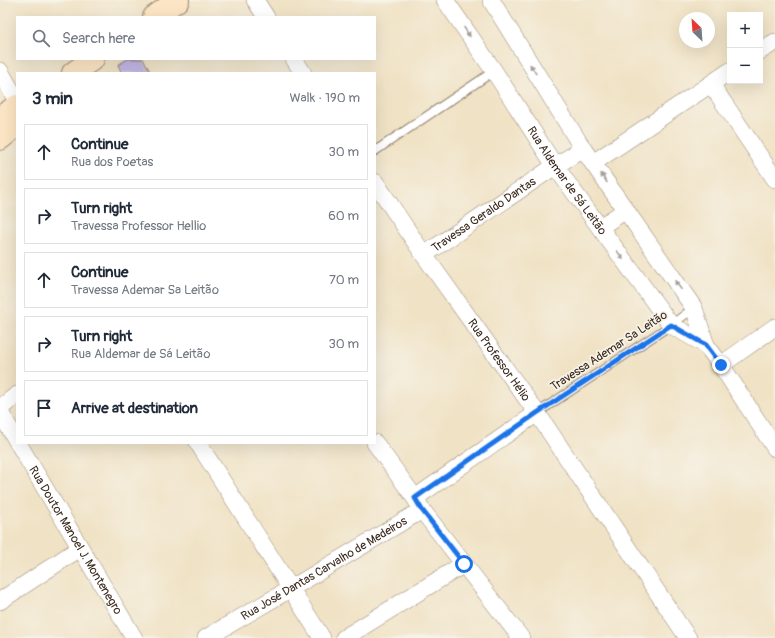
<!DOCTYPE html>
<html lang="en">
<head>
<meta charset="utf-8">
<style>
	:root { --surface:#fff; --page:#f2f2f3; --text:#1f2937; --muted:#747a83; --line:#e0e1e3 }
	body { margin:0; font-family:Pangolin,sans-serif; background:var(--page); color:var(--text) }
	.controls { position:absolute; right:12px; top:12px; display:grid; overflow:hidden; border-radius:0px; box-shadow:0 4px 16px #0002 }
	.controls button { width:36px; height:36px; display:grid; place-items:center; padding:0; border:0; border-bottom:1px solid var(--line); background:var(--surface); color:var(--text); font:20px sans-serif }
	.compass { position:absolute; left:679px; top:12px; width:36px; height:36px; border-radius:50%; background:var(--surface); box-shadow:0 4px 16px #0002; rotate:335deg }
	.stop { position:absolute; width:12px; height:12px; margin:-9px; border:3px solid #1a73e8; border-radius:50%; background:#fff }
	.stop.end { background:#1a73e8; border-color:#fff; box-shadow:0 1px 4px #0008 }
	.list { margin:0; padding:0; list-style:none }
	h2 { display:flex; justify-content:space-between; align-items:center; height:52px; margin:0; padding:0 16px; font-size:17px }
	h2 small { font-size:13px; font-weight:400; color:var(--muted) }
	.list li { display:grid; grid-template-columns:26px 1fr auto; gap:12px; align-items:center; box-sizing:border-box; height:56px; margin:0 8px 8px; padding:0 8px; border:1px solid var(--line); border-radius:0px }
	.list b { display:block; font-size:15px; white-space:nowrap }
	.list p { margin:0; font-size:13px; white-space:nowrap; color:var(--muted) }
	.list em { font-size:13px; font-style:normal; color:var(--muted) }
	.icon { flex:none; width:22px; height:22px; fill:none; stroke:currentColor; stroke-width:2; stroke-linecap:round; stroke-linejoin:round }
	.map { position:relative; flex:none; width:775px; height:638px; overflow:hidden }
	.search { position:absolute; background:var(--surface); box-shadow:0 4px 16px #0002; left:16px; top:16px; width:360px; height:44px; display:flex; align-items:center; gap:10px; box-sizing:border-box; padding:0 14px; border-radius:0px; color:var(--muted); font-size:15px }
	.panel { position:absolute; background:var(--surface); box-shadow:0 4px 16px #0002; left:16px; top:72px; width:360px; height:372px; border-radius:0px }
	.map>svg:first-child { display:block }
	.building { fill:#c2b7e6 }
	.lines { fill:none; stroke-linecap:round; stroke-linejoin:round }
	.lane-casing { stroke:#968672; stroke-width:10 }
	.street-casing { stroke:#968672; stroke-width:18 }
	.secondary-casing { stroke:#968672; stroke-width:24 }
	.lane { stroke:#fff; stroke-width:8 }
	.street { stroke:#fff; stroke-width:17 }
	.secondary { stroke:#fce5c4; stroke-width:22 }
	.oneway { fill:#a79f9a }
	.route { stroke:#1a73e8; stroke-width:5 }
	.labels { text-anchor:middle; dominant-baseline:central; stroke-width:3.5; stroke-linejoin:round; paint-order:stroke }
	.street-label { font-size:12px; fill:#3b2a1e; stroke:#f7f3e8 }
</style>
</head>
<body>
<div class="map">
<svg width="775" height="638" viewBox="0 0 775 638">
	<rect width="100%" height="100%" fill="#f7f3e8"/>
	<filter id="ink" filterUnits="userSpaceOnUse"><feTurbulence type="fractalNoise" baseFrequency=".025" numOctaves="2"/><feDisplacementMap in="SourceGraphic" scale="8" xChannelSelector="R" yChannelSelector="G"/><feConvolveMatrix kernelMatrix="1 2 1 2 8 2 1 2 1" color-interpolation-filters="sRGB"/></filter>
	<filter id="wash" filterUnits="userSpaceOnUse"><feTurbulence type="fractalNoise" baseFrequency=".012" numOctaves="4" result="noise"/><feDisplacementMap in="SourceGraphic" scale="16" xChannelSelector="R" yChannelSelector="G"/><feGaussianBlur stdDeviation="0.9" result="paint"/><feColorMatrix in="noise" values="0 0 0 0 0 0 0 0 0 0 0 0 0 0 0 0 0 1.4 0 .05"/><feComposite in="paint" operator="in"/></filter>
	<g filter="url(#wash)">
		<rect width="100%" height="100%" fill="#f0e2c5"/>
		<g id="blocks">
			<path class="building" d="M128,59h15l8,14h-29l-4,-8z"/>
		</g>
	</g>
	<g filter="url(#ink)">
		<use href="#blocks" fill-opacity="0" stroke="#968672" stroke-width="1"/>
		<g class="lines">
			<g class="lane-casing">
				<path id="lane" d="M375,151l119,-80
					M537,413l134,-88 23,-17"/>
			</g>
			<g class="street-casing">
				<g id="street">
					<path d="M255,0l11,17"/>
					<path id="s1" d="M445,0l49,71 61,95 116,159 35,20"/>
					<path d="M491,0l92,149 111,159 12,37 15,20 54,83"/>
					<path d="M760,51l15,-9"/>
					<path d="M294,59l9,14"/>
					<path d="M0,71l17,30"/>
					<path d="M711,84l64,95"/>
					<path d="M593,163l137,-92"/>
					<path id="s2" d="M375,182l49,73 113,158 151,225"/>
					<path d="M600,227l26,-17"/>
					<path id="s3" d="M424,255l131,-89 28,-17"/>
					<path d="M721,365l54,-38"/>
					<path d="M0,408l17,-13"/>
					<path d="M0,412l17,29"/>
					<path id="s4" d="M18,443l116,195"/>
					<path d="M198,443l124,195"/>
					<path d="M375,443l40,55 7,12 99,128"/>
					<path d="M415,498l122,-85"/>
					<path d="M0,601l80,-53"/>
					<path id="s5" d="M206,638l84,-49 132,-79"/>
					<path d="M344,638l120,-74"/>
				</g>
			</g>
			<g class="secondary-casing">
				<path id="secondary" d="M154,17l24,-17
					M73,73l20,-14
					M0,117l17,-11
					M0,139l17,-14"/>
			</g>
			<use href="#lane" class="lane"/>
			<use href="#street" class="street"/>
			<use href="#secondary" class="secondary"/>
		</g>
		<defs><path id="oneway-solid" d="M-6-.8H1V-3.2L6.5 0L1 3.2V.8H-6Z"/></defs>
		<g class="oneway">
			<use href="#oneway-solid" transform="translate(467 32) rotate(56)"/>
			<use href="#oneway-solid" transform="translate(533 69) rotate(-122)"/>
			<use href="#oneway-solid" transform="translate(604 178) rotate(-124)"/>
			<use href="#oneway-solid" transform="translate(620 255) rotate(54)"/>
			<use href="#oneway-solid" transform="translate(678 285) rotate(-125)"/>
		</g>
	</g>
	<g class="lines" filter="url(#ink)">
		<path class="route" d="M464,564l-42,-54 -7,-12 122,-85 134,-88 35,20 15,20"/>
	</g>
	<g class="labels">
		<g class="street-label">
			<text stroke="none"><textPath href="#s1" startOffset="218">Rua Aldemar de Sá Leitão</textPath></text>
			<text stroke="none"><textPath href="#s3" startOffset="72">Travessa Geraldo Dantas</textPath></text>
			<text transform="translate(609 351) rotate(-33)">Travessa Ademar Sa Leitão</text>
			<text stroke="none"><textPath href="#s2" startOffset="217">Rua Professor Hélio</textPath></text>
			<text stroke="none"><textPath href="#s4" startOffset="113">Rua Doutor Manoel J. Montenegro</textPath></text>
			<text stroke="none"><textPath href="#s5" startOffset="137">Rua José Dantas Carvalho de Medeiros</textPath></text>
		</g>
	</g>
</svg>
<div class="controls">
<button>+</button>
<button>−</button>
</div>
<svg class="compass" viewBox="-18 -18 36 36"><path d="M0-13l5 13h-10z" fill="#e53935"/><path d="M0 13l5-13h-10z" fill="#747a83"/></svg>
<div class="stop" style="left:464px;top:564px"></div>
<div class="stop end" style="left:721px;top:365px"></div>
<div class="search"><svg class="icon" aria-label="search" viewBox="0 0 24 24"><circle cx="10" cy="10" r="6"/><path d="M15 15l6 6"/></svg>Search here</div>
<section class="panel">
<h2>3 min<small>Walk · 190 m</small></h2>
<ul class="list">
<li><svg class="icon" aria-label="ahead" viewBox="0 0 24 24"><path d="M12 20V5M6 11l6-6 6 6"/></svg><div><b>Continue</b><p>Rua dos Poetas</p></div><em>30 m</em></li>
<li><svg class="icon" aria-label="right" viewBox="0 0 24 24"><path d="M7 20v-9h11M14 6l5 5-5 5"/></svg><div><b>Turn right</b><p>Travessa Professor Hellio</p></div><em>60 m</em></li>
<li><svg class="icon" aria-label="ahead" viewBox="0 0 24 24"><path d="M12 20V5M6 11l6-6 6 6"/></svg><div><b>Continue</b><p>Travessa Ademar Sa Leitão</p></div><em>70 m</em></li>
<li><svg class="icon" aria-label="right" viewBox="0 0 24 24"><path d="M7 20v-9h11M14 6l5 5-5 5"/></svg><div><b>Turn right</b><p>Rua Aldemar de Sá Leitão</p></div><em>30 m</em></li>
<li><svg class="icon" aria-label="arrive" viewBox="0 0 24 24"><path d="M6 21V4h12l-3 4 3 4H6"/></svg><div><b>Arrive at destination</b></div></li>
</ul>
</section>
</div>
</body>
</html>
